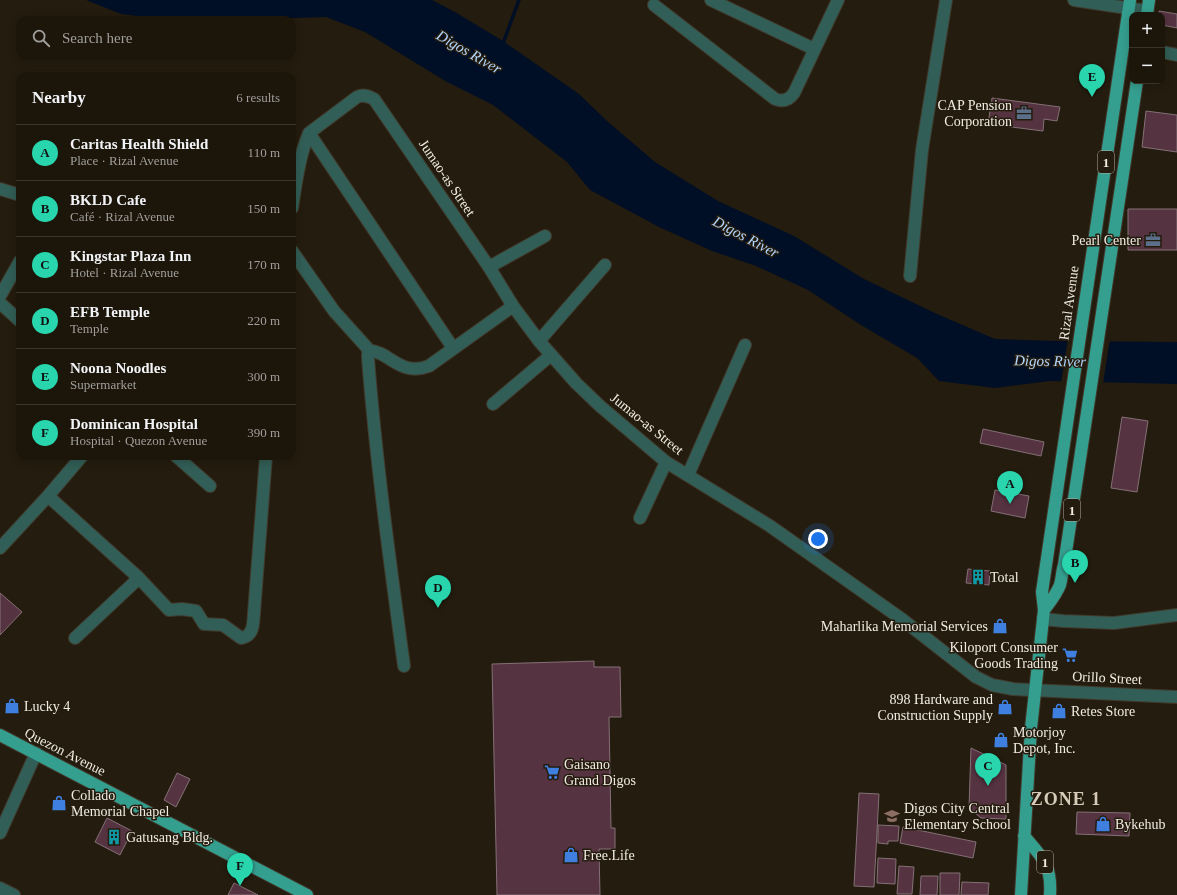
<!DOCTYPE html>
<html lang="en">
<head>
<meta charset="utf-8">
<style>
	:root { --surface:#1b150a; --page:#282218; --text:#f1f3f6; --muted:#a09f9c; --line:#39342b; --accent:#28d5ad }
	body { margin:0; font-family:Georgia,serif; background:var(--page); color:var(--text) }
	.controls { position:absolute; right:12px; top:12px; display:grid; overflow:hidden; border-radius:8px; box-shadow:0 2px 10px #0003 }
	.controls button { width:36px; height:36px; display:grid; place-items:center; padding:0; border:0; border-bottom:1px solid var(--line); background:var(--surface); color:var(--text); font:20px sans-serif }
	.you { position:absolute; left:818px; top:539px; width:14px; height:14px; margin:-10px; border:3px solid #fff; border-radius:50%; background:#1a73e8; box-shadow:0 0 0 6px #1a73e833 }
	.badge { display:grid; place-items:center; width:26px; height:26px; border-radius:50%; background:var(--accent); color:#111; font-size:13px; font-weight:700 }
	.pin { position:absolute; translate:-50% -33px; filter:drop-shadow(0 1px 2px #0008) }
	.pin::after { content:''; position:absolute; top:21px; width:14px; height:12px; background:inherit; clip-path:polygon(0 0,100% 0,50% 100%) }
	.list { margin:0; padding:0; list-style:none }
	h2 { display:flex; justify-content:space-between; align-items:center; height:52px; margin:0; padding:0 16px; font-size:17px }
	h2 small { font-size:13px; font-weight:400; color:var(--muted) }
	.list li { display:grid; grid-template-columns:26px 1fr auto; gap:12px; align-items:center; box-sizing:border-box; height:56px; padding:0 16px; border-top:1px solid var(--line) }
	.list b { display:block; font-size:15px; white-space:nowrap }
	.list p { margin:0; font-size:13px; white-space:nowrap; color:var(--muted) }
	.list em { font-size:13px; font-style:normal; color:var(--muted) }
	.icon { flex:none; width:22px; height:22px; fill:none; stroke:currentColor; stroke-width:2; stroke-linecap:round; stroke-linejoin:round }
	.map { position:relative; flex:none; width:1177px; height:895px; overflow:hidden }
	.search { position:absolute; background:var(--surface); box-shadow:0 2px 10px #0003; left:16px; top:16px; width:280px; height:44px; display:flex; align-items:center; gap:10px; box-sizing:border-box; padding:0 14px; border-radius:12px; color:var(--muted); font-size:15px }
	.panel { position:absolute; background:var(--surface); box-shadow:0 2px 10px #0003; left:16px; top:72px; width:280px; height:388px; border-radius:12px }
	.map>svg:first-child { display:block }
	.water { fill:#000f26 }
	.pier { fill:#241c0e }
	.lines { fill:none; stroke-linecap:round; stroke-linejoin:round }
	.stream { stroke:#000f26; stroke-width:3.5 }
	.building { fill:#563341; stroke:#847077 }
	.minor-casing { stroke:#41392c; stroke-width:14 }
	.major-casing { stroke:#41392c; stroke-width:14 }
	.minor { stroke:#315e56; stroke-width:12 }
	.major { stroke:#359f8f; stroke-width:12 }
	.labels { text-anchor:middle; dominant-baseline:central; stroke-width:3; stroke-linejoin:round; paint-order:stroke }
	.shield { fill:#241c0e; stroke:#b4ada2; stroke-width:1 }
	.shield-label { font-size:13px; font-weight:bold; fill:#f1ebe2 }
	.poi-label { font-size:14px; fill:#f1ebe2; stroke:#241c0e; text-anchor:start }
	.street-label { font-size:14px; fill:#f1ebe2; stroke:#241c0e }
	.water-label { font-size:15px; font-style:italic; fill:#b0d5fd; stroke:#241c0e }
	.district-label { font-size:18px; font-weight:bold; letter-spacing:1px; fill:#d6cbb9; stroke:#241c0e }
</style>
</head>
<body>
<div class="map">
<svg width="1177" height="895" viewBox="0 0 1177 895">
	<rect width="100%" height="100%" fill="#241c0e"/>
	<path class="water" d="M86,0h346l23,12 48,29 76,53 28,27 48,41 63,39 76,35 70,43 73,35 58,25 64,2 118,1v42l-127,-3 -55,7 -56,-7 -22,-23 -56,-33 -53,-35 -52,-24 -44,-15 -53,-24 -69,-37 -23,-28 -74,-57 -46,-23 -82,-50 -39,-15 -101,3h-56l-48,-6z"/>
	<path class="pier" d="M1068,339h42l-7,45 -42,-1z"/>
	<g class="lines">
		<path class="stream" d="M502,46l17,-46"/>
	</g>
	<path class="building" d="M1159,11l18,3v14l-15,-3v-10h-3z
		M992,98l68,9 -3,14 -13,-2 -1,12 -55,-7z
		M1146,111l31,4v37l-35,-5z
		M1128,209h49v41h-49z
		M1122,417l26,4 -11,71 -26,-4z
		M983,429l61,13 -3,14 -61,-13z
		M995,490l34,6 -4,22 -34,-7z
		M968,569l22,2 -1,14 -23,-2z
		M0,593l22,19 -22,23z
		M594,661v6h26l1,50h-12l2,111h4v21h-16l1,46h-103l-5,-231z
		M971,748l35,17v54l-25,-1 -12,-10z
		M177,773l13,6 -14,28 -12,-7z
		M859,793l20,1 -5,93 -20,-1z
		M1077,812l53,1 -1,23 -53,-2z
		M107,818l25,13 -12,24 -25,-13z
		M878,825l21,1 -1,15h-10v3l-10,-1z
		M903,827l73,15 -3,16 -73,-15z
		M878,858l18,1 -1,25 -18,-1z
		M899,866l15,1 -2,27h-15z
		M940,873h20l-1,22h-19z
		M921,876h17l-1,19h-17z
		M962,882l27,1 -1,12h-27z
		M234,883l24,12h-30z"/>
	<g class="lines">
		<g class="minor-casing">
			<path id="minor" d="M711,0l103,49
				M1074,0l73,11
				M654,5l121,94c8,3 14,1 19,-6l44,-93
				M1162,52l15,3
				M309,133l144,215
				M0,189l20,6
				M292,208c4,-25 7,-51 17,-75l48,-36c6,-3 11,-1 17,2l115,168 24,39 26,35 37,42 24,23 66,56 104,64 133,94 73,57 16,8 21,4 164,8
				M292,251l42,60 36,40c6,0 10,2 15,5 15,10 26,17 44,10l84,-60
				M489,267l56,-31
				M910,276l12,-126 24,-150
				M0,296l20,-35
				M0,303l20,18
				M539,341l66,-76
				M370,351l-2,3v4c8,103 22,205 36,308
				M493,404l58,-49
				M176,456l34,30
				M688,475l57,-130
				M48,496l91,82 30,32 13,-1 14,2 8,13 19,1 18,13c13,-2 12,-14 13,-25l12,-157
				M640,518l26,-56
				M0,548l48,-52 34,-40
				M1043,619l20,2 51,2 63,-8
				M75,638l64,-60
				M0,833l36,-80
				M0,888l14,7"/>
		</g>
		<g class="major-casing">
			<path id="major" d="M1147,15l2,-15
				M1044,610c6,-8 12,-15 16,-25 2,-7 2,-14 4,-20l73,-484
				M0,735l307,160
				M1024,836c18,21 28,29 26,59
				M1021,895l10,-167 13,-118 -2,-18 88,-592"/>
		</g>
		<use href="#minor" class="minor"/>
		<use href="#major" class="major"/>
	</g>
	<defs>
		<g id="office-bare" transform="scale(1.2)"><path d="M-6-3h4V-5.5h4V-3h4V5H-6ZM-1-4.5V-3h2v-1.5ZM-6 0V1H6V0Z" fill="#5c6f8a" stroke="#241c0e" stroke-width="2.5" paint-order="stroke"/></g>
		<g id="building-bare" transform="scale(1.2)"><path d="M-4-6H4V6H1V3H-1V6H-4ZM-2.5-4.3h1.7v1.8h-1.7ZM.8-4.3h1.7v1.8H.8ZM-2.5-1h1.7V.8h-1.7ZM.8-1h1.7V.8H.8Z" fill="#0f9aa8" stroke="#241c0e" stroke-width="2.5" paint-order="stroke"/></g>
		<g id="shop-bare" transform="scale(1.2)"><path d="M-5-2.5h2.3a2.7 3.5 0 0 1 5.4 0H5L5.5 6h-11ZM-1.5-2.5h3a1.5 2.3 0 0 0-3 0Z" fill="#3f7fe0" stroke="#241c0e" stroke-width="2.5" paint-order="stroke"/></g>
		<g id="supermarket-bare" transform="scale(1.2)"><path d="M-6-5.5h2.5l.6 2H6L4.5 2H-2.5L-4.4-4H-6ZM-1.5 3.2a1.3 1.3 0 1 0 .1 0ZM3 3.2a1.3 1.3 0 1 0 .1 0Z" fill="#3f7fe0" stroke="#241c0e" stroke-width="2.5" paint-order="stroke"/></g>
		<g id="school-bare" transform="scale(1.2)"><path d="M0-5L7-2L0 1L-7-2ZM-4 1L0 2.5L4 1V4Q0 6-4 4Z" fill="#8d6e63" stroke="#241c0e" stroke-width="2.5" paint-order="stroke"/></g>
	</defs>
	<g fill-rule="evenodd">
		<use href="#office-bare" x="1024" y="113"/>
		<use href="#office-bare" x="1153" y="240"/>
		<use href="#building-bare" x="978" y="577"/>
		<use href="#shop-bare" x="1000" y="626"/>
		<use href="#supermarket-bare" x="1070" y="655"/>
		<use href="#shop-bare" x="12" y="706"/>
		<use href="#shop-bare" x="1005" y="707"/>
		<use href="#shop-bare" x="1059" y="711"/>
		<use href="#shop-bare" x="1001" y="740"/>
		<use href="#supermarket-bare" x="552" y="772"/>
		<use href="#shop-bare" x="59" y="803"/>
		<use href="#school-bare" x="892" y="816"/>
		<use href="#shop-bare" x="1103" y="824"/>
		<use href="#building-bare" x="114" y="837"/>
		<use href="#shop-bare" x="571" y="855"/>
	</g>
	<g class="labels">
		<g class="shield">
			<rect x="1098" y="151" width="16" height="22" rx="3"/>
			<rect x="1064" y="499" width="16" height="22" rx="3"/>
			<rect x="1037" y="851" width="16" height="22" rx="3"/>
		</g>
		<g class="shield-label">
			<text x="1106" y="162">1</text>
			<text x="1072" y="510">1</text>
			<text x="1045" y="862">1</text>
		</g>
		<g class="poi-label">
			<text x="1012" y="105" text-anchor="end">CAP Pension<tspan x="1012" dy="16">Corporation</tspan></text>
			<text x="1141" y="240" text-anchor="end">Pearl Center</text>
			<text x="990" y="577">Total</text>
			<text x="988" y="626" text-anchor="end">Maharlika Memorial Services</text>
			<text x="1058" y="647" text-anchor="end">Kiloport Consumer<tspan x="1058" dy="16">Goods Trading</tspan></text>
			<text x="993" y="699" text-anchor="end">898 Hardware and<tspan x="993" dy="16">Construction Supply</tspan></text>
			<text x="24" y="706">Lucky 4</text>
			<text x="1071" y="711">Retes Store</text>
			<text x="1013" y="732">Motorjoy<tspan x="1013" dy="16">Depot, Inc.</tspan></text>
			<text x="564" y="764">Gaisano<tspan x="564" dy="16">Grand Digos</tspan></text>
			<text x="71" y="795">Collado<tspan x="71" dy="16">Memorial Chapel</tspan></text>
			<text x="904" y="808">Digos City Central<tspan x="904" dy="16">Elementary School</tspan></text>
			<text x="1115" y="824">Bykehub</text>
			<text x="126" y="837">Gatusang Bldg.</text>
			<text x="583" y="855">Free.Life</text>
		</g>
		<g class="street-label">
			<text transform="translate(447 178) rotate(56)">Jumao-as Street</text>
			<text transform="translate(1069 303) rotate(-82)">Rizal Avenue</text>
			<text transform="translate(647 424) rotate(39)">Jumao-as Street</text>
			<text transform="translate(1107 678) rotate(3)">Orillo Street</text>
			<text transform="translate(65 752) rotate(27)">Quezon Avenue</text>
		</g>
		<g class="water-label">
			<text transform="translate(469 52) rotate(30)">Digos River</text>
			<text transform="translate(746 237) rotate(28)">Digos River</text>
			<text transform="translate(1050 361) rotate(1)">Digos River</text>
		</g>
		<g class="district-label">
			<text x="1066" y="799">ZONE 1</text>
		</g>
	</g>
</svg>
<div class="controls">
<button>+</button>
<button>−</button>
</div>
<div class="you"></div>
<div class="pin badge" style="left:1010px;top:504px">A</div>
<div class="pin badge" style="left:1075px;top:583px">B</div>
<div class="pin badge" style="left:988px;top:786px">C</div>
<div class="pin badge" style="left:438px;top:608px">D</div>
<div class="pin badge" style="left:1092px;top:97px">E</div>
<div class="pin badge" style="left:240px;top:886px">F</div>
<div class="search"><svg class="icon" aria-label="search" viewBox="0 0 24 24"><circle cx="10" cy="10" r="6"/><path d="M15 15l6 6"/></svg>Search here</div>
<section class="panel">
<h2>Nearby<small>6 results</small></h2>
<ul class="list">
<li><span class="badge">A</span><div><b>Caritas Health Shield</b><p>Place · Rizal Avenue</p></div><em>110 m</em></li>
<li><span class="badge">B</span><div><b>BKLD Cafe</b><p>Café · Rizal Avenue</p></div><em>150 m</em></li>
<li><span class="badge">C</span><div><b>Kingstar Plaza Inn</b><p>Hotel · Rizal Avenue</p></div><em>170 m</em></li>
<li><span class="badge">D</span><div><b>EFB Temple</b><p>Temple</p></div><em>220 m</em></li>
<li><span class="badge">E</span><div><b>Noona Noodles</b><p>Supermarket</p></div><em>300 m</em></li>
<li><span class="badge">F</span><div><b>Dominican Hospital</b><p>Hospital · Quezon Avenue</p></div><em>390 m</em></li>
</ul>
</section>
</div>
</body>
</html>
